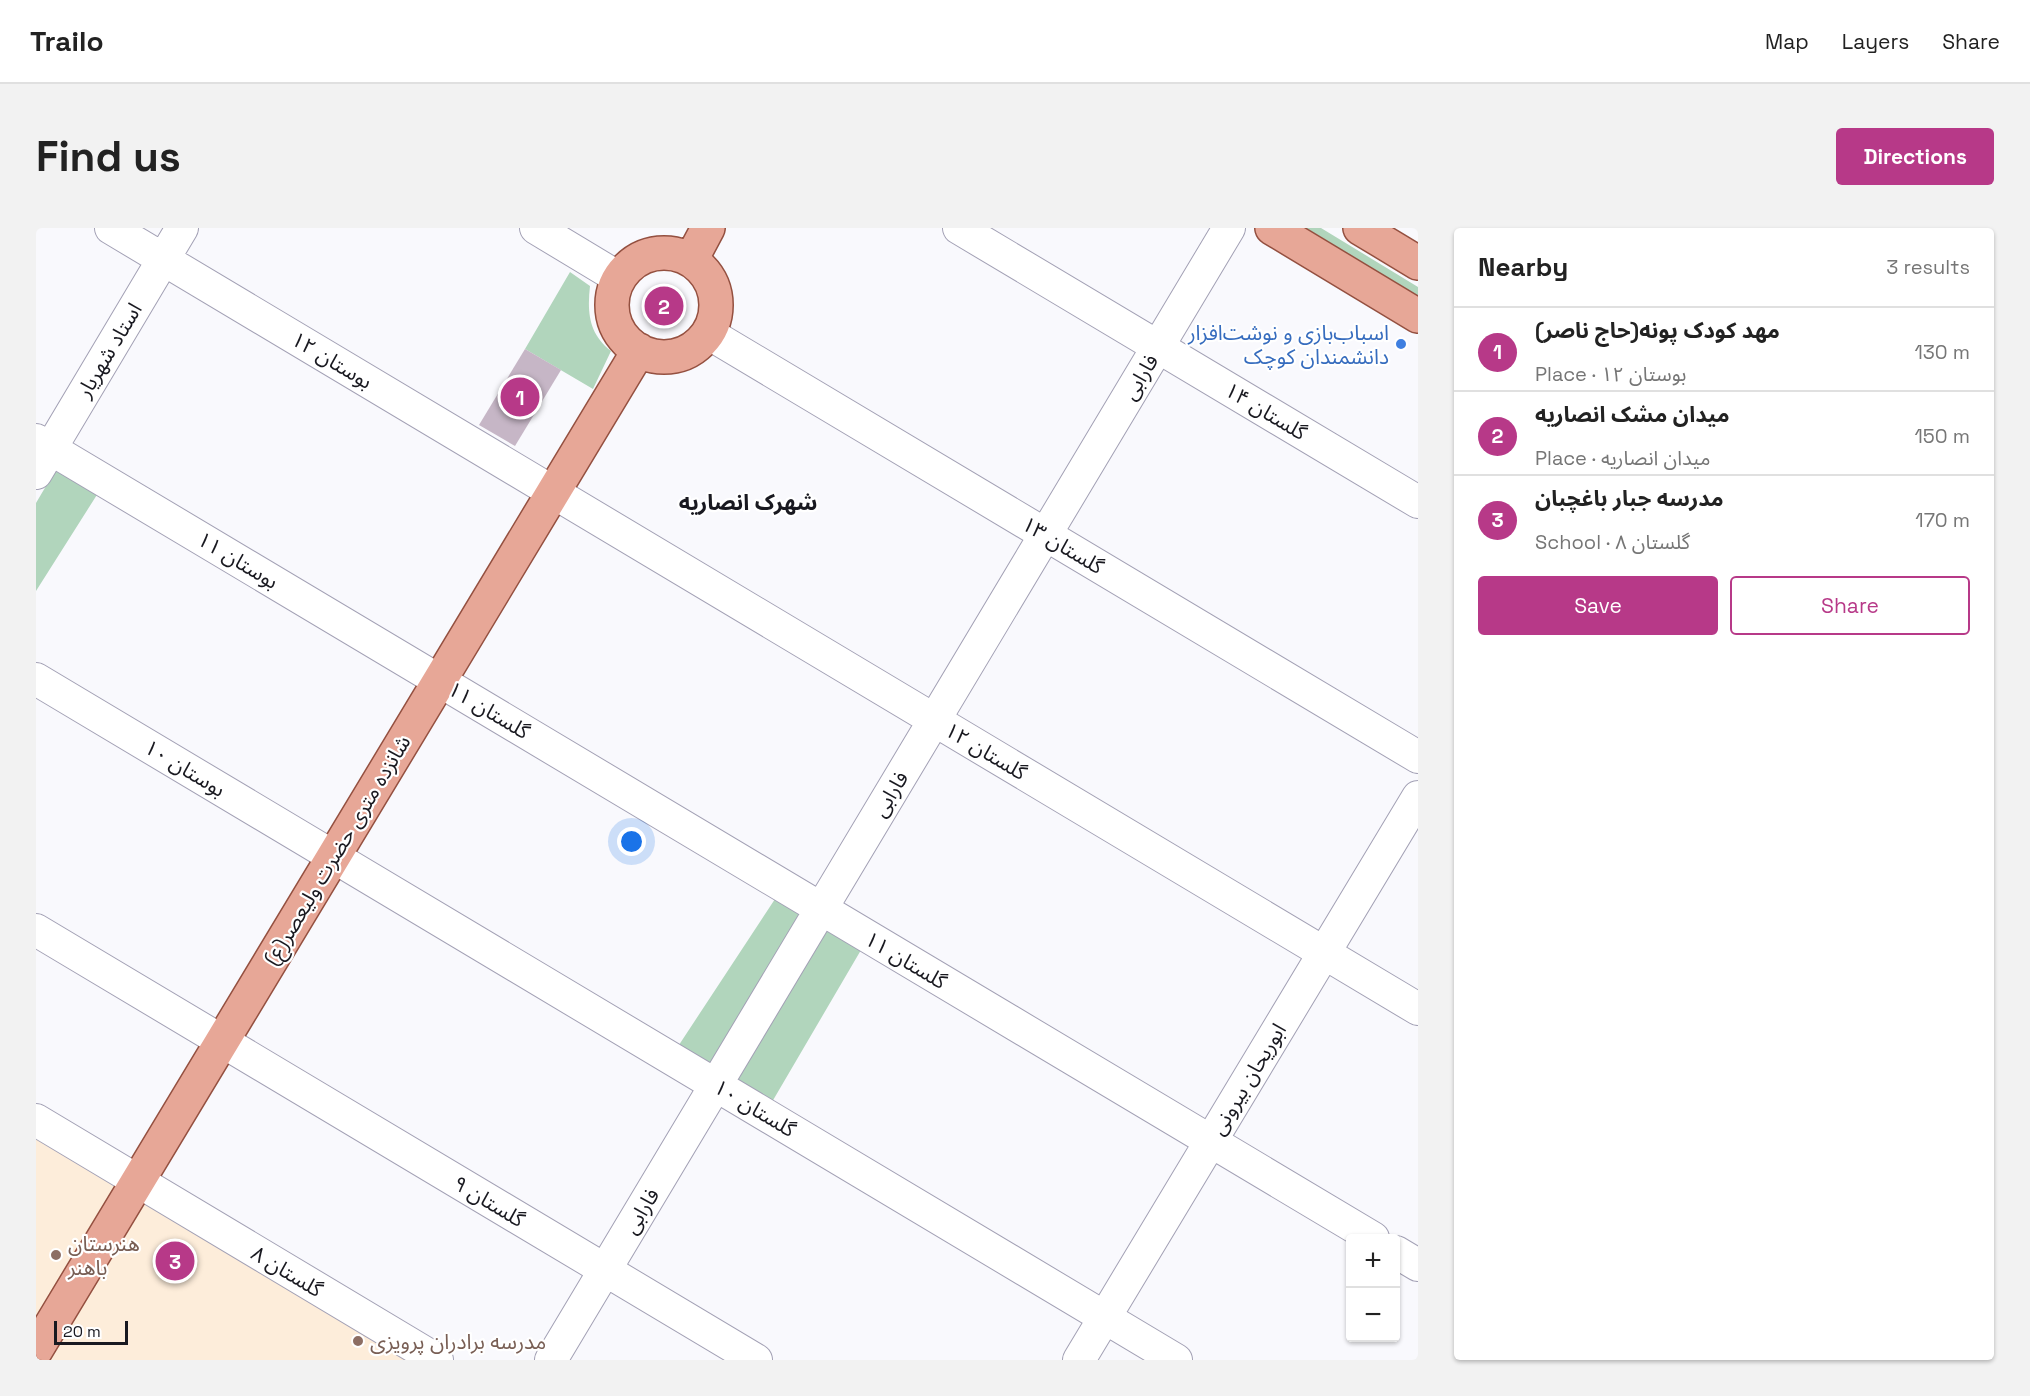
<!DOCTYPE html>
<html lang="en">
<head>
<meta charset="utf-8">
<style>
	:root { --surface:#fff; --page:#f2f2f2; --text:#222; --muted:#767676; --line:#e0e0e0; --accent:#b73988 }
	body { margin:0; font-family:"Space Grotesk","Noto Sans Arabic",sans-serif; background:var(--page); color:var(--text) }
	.controls { position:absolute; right:18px; bottom:18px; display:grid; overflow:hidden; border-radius:6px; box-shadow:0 2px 4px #0004 }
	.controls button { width:54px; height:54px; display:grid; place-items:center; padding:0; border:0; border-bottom:2px solid var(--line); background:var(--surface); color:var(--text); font:30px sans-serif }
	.scale { position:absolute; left:18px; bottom:15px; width:74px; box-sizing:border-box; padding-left:6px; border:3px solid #191920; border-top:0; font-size:16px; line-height:21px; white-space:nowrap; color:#191920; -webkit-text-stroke:4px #fff; paint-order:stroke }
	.you { position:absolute; left:596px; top:614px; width:21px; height:21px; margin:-15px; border:4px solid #fff; border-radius:50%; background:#1a73e8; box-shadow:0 0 0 9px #1a73e833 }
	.badge { display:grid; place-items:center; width:39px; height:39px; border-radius:50%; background:var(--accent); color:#fff; font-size:20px; font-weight:700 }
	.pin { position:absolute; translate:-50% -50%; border:3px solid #fff; box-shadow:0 2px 6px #0006 }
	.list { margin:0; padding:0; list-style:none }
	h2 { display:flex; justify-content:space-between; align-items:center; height:78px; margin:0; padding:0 24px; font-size:26px }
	h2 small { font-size:20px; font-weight:400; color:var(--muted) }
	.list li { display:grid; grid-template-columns:39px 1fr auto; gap:18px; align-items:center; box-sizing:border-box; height:84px; padding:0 24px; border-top:2px solid var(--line) }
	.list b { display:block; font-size:22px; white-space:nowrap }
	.list p { margin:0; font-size:20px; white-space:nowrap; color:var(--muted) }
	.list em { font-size:20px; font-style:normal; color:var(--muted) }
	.actions { display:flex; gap:12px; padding:18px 24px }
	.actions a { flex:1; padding:14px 0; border:2px solid var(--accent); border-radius:6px; text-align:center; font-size:21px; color:var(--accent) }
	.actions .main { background:var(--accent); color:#fff }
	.map { position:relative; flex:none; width:1382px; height:1132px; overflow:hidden; border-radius:6px }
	header { display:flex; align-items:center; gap:36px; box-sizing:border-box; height:84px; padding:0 30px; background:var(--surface); border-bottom:2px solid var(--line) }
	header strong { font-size:28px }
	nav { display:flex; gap:33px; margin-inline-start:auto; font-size:21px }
	.intro { display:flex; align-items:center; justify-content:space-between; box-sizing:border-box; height:144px; padding:0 36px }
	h1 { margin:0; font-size:42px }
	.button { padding:15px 27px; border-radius:6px; background:var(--accent); color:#fff; font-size:21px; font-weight:700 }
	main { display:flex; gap:36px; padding:0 36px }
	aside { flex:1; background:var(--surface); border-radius:6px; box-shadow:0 2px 4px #0004 }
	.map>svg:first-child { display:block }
	.education { fill:#fdedda }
	.green { fill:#b1d5bc }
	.building { fill:#c6b6c6 }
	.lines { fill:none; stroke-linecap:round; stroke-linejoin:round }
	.minor-casing { stroke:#a3a1b5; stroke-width:34 }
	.major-casing { stroke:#945040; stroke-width:36 }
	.minor { stroke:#fff; stroke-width:32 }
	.major { stroke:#e7a797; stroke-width:33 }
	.shop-dot { fill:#3f7fe0; stroke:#fff; stroke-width:2 }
	.education-dot { fill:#8d6e63; stroke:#fff; stroke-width:2 }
	.labels { text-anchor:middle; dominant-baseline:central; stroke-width:4.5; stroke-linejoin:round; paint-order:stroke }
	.shop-label { font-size:21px; fill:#366cbe; stroke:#fff; text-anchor:end }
	.street-label { font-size:21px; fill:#191920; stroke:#fff }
	.education-label { font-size:21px; fill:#785e54; stroke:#fff; text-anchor:start }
	.neighbourhood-label { font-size:22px; font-weight:bold; fill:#191920; stroke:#fff }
</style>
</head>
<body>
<header>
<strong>Trailo</strong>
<nav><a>Map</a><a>Layers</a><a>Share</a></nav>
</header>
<div class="intro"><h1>Find us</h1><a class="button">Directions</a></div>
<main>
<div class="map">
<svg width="1382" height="1132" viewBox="0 0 1382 1132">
	<rect width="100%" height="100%" fill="#f9f9fd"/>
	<path class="education" d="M0,911l82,49 -82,134z
		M105,973l271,159h-367z"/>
	<path class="green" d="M1270,0h15l97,59v9z
		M534,44l20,14c-3,27 -1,48 21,65l-18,38 -68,-40z
		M23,236l41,26 -64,101v-88z
		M739,671l27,15 -92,154 -35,-17z
		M789,702l36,20 -89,152 -37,-23z"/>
	<path class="building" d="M489,121l36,21 -46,76 -36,-21z"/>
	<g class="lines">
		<g class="minor-casing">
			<path id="minor" d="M75,0l1307,781
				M500,0l83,50
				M923,0l459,274
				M672,105l710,424
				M0,212l1337,798
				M0,245l146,-245
				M0,451l1140,681
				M0,702l720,430
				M0,892l401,240
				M1360,1024l22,13
				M515,1132l678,-1132
				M1043,1132l339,-563"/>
		</g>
		<g class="major-casing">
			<path id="major" d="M1236,0l146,88
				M1324,0l58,35
				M576 77a52 52 0 1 1 104 0a52 52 0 1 1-104 0Z
				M655,32l17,-32
				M0,1122l603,-1000"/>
		</g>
		<use href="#minor" class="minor"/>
		<use href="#major" class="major"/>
	</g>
	<circle class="shop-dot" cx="1365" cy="116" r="6"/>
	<g class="education-dot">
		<circle cx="20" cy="1027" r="6"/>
		<circle cx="322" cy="1113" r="6"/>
	</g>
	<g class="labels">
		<g class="shop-label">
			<text x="1353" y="104">اسباب‌بازی و نوشت‌افزار<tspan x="1353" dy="24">دانشمندان کوچک</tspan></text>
		</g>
		<g class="street-label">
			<text transform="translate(73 122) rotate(-59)">استاد شهریار</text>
			<text transform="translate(296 132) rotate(31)">بوستان ۱۲</text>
			<text transform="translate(1104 149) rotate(-59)">فارابی</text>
			<text transform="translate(1230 183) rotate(31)">گلستان ۱۴</text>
			<text transform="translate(1027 317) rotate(31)">گلستان ۱۳</text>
			<text transform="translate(202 332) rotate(31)">بوستان ۱۱</text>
			<text transform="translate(453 482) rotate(31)">گلستان ۱۱</text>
			<text transform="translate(950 523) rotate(31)">گلستان ۱۲</text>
			<text transform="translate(149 540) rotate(31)">بوستان ۱۰</text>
			<text transform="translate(854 566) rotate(-59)">فارابی</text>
			<text transform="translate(301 622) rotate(-59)">شانزده متری حضرت ولیعصر(ع)</text>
			<text transform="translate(870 732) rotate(31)">گلستان ۱۱</text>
			<text transform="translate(1212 851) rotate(-59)">ابوریحان بیرونی</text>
			<text transform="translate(719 880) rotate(31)">گلستان ۱۰</text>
			<text transform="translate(453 973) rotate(31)">گلستان ۹</text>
			<text transform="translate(605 983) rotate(-59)">فارابی</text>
			<text transform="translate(251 1043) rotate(31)">گلستان ۸</text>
		</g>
		<g class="education-label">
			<text x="32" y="1015">هنرستان<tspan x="32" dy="24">باهنر</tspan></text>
			<text x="334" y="1113">مدرسه برادران پرویزی</text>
		</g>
		<g class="neighbourhood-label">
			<text x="712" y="274">شهرک انصاریه</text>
		</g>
	</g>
</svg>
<div class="controls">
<button>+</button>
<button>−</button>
</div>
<div class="scale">20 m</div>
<div class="you"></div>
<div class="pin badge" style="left:484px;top:169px">1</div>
<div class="pin badge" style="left:628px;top:78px">2</div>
<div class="pin badge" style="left:139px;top:1033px">3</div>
</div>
<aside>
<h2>Nearby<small>3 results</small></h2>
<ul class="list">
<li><span class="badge">1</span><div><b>مهد کودک پونه(حاج ناصر)</b><p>Place · بوستان ۱۲</p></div><em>130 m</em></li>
<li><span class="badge">2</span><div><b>میدان مشک انصاریه</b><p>Place · میدان انصاریه</p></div><em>150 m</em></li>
<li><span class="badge">3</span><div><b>مدرسه جبار باغچبان</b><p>School · گلستان ۸</p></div><em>170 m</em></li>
</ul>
<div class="actions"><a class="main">Save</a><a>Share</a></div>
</aside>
</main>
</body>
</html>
